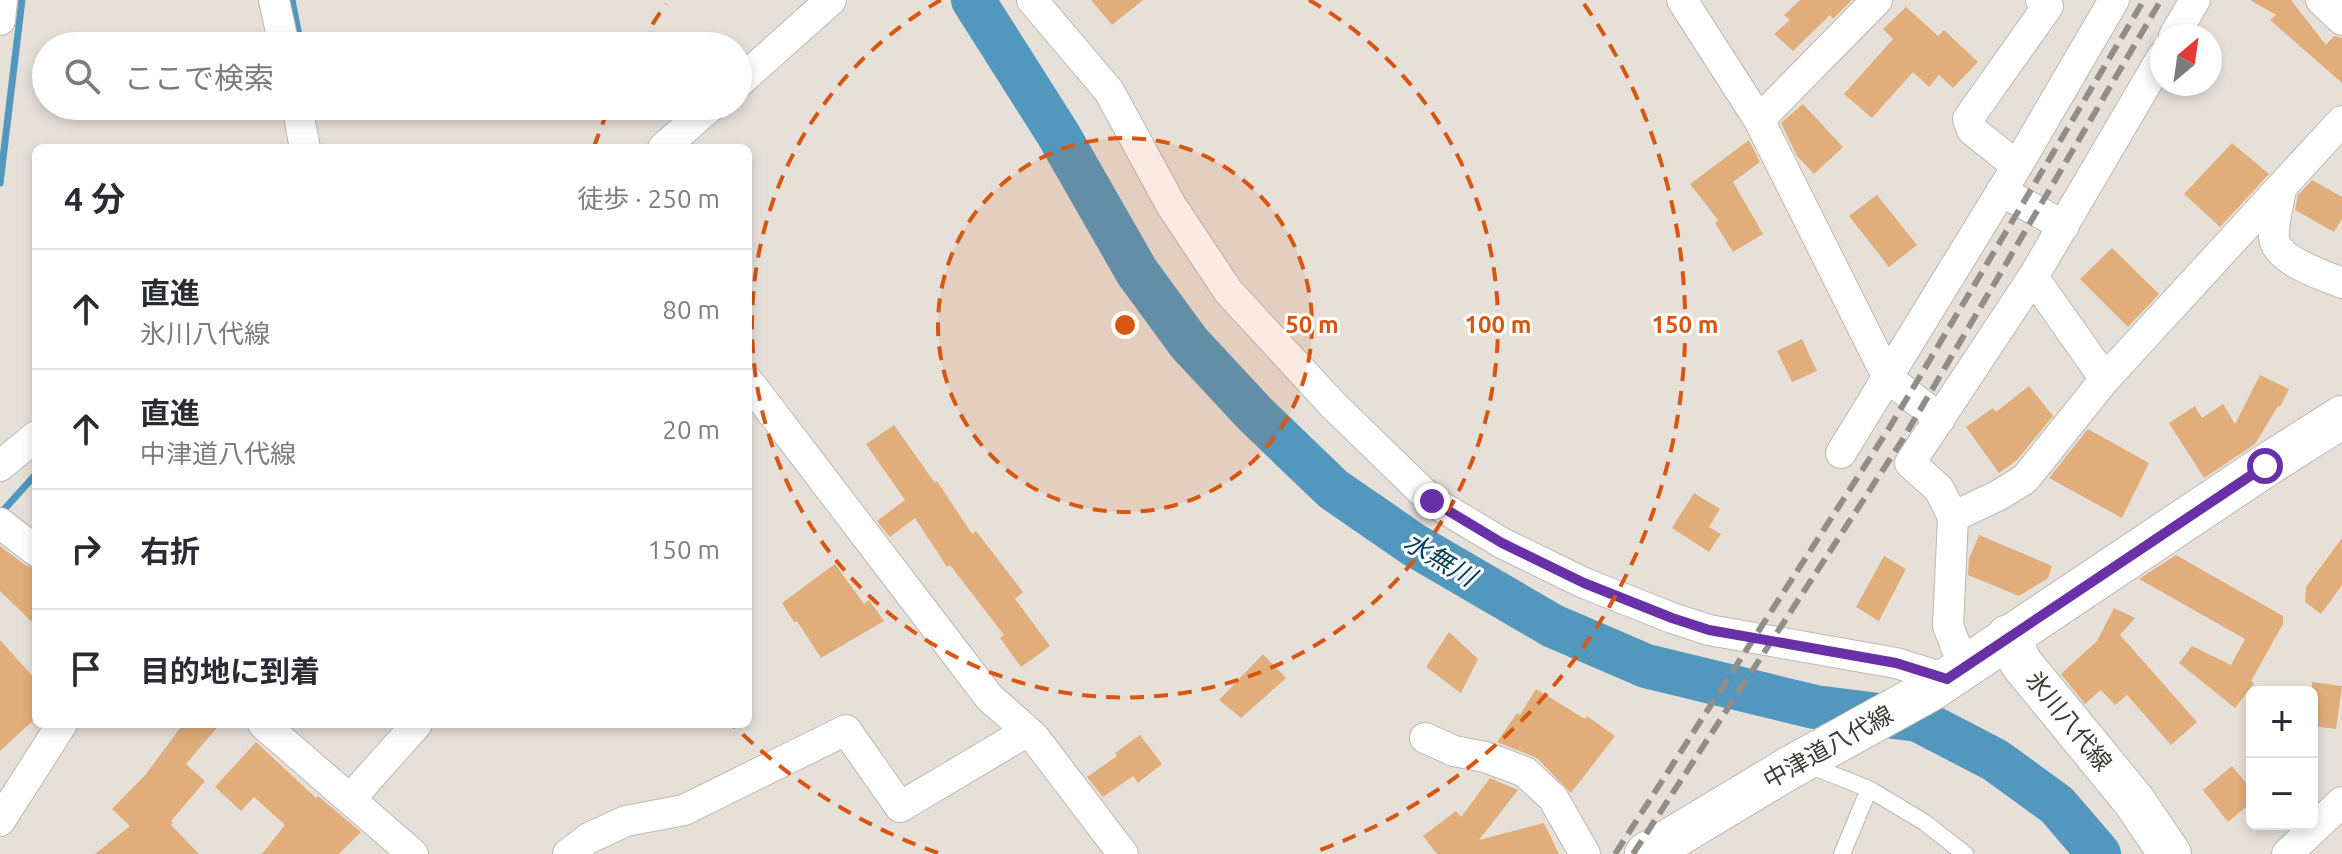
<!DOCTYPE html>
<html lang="ja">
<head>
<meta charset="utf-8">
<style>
	:root { --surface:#fff; --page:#f7f7f7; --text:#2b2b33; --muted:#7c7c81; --line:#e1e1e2 }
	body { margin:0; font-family:Ubuntu,"Noto Sans JP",sans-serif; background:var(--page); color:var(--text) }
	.controls { position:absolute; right:24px; bottom:24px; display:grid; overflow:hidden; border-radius:12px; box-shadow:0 4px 12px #0003 }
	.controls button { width:72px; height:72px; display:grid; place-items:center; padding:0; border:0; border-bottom:2px solid var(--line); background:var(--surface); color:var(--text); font:40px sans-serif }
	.compass { position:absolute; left:2150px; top:24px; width:72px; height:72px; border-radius:50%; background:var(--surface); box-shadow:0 4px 12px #0003; rotate:29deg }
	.stop { position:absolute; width:24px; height:24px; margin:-18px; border:6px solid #6831a7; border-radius:50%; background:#fff }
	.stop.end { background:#6831a7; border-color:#fff; box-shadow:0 2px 8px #0008 }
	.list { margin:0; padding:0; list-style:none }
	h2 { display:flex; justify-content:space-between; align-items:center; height:104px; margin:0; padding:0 32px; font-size:34px }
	h2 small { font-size:26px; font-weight:400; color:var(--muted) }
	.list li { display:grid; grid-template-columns:52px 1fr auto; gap:24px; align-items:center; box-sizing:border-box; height:120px; padding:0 32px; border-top:2px solid var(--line) }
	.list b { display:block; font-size:30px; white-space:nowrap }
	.list p { margin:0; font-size:26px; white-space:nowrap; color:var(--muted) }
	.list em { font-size:26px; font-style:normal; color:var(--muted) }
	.icon { flex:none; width:44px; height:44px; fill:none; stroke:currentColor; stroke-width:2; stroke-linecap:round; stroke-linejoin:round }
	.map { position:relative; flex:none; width:2342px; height:854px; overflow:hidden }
	.search { position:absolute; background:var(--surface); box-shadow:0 4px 12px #0003; left:32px; top:32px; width:720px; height:88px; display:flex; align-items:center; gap:20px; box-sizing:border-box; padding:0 28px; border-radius:44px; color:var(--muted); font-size:30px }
	.panel { position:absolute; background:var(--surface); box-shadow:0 4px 12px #0003; left:32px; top:144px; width:720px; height:584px; border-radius:12px }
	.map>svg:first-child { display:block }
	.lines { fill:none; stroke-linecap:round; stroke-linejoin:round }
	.stream { stroke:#5297bd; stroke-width:7 }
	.river { stroke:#5297bd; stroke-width:44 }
	.building { fill:#e1ae7b }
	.service-casing { stroke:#bdb7b0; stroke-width:18 }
	.minor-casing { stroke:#bdb7b0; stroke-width:32 }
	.secondary-casing { stroke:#bdb7b0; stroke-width:44 }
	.service { stroke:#fff; stroke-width:16 }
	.minor { stroke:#fff; stroke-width:30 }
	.secondary { stroke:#fff; stroke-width:42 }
	.rail { stroke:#918d88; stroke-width:6; stroke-dasharray:16 8; stroke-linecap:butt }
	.route { stroke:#6831a7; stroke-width:10 }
	.ring { fill:none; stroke:#d75610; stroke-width:4; stroke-dasharray:14 10 }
	.labels { text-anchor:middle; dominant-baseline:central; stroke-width:6; stroke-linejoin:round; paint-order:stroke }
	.street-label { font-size:24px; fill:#3d3a37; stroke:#fff }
	.water-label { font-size:26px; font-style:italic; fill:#03405a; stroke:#fff }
	.centre { fill:#d75610; stroke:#fff; stroke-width:4 }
	.ring-label { font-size:24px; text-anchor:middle; font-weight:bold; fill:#d75610; stroke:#fff; stroke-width:6; stroke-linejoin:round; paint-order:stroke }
</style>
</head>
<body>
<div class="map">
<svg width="2342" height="854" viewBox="0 0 2342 854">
	<rect width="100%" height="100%" fill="#e6e0d9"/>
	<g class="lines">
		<path class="stream" d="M292,0l9,46
			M0,183l22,-183
			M0,514l36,-40"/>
		<path class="river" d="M973,0l85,134 79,138 52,71 66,71 78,75 81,56 139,81 93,40 169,41 103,13 77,40 62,45 42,49"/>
	</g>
	<path class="building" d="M1091,0h52l-31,25z
		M1800,0h52l-19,19 -3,-4 -37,36 -19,-17 16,-14 -6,-5z
		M2250,0h41l35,45 8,-9 8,2v45l-72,-63 6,-5z
		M1906,7l32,29 6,-6 34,32 -25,26 -14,-13 -10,12 -16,-15 -41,46 -28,-24 49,-55 -10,-10z
		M1803,104l40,43 -29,27 -17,-18 -16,-33z
		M1749,140l11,22 -27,20 30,52 -30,18 -18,-29 3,-3 -28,-36z
		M2232,143l37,31 -49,53 -36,-33z
		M2312,180l30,17v22l-8,13 -39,-22 3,-15z
		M1877,195l40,50 -28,22 -40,-51z
		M2112,248l47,46 -31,33 -48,-48z
		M1802,339l15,32 -25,11 -15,-31z
		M2260,375l29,14 -9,18 -2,-1 -23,38 -51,34 -35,-55 26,-17 7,12 21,-14 12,20z
		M2029,386l24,30 -36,44 -18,13 -33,-46 27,-19 3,4z
		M894,425l41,58 2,-2 35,53 4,-3 47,61 -8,7 35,47 -29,21 -21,-29 4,-3 -54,-70 -3,2 -32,-49 -25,19 -13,-16 28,-21 -39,-56z
		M2088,429l61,34 -27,55 -73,-40z
		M1694,493l26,16 -11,18 12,7 -12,18 -37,-24z
		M1979,535l73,31 -4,12 -29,18 -51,-21 1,-16z
		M2342,538v47l-21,29 -16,-12 1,-15z
		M0,546l25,19 11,4v57l-36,-35z
		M2176,555l107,61v8l-32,57 3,2 -19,25 -56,-45 13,-17 39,19 14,-26 -106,-60z
		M1884,556l22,13 -27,52 -23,-14z
		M835,564l29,40 5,-4 15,21 -63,37 -24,-37 -3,1 -12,-19z
		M2114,608l21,10 -15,17 77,87 -26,23 -44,-50 -12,10 -14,-15 -16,14 -24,-30 36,-33z
		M1449,632l29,27 -17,34 -35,-26z
		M0,640l36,40v38l-36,33z
		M1263,654l23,24 -45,40 -22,-18z
		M2312,682l30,4 -6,43 -24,-3z
		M1536,689l49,30 2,-3 28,20 -44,57 -34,-35 -40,-16 20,-29 3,2z
		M183,724h37l-34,40 19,17 -34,40 2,2 -2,2 28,29h-104l35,-28 -18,-17 34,-35z
		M1140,735l22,29 -24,19 -5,-7 -30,21 -16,-20 30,-21 -2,-3z
		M256,742l60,56 2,-2 43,36 -22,22h-77l23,-29 -31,-28 -13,14 -26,-24z
		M2232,766l20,24v12l-24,20 -25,-32z
		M1490,778l28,12 -39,50 65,-17 15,31h-122l-14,-18 33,-25 5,6z"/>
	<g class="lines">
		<g class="service-casing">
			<path id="service" d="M1806,764l63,25 55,33 41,32
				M1842,854l27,-65"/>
		</g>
		<g class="minor-casing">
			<path id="minor" d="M274,0l10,46
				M1032,0l77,91 62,114 57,86 106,115 98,95 70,42 82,40 88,35 37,12 187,33 51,16
				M1682,0l77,120 129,258 52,41
				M2321,0l21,20
				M0,20l2,-20
				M2174,36l21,-36
				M738,83l93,-83
				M297,106l8,42
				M1759,120l118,-120
				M663,148l48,-42
				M2017,166l-45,-36 -4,-11 80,-113 -7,-6
				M2282,186c-3,15 -9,36 -8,51 2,24 49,38 68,46
				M2001,191l63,35
				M2033,277l72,102
				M748,381l241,316 45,40 89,117
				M1841,453l176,-287 97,-166
				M0,466l36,-30
				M1953,517l46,-22 26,-16 80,-100 237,-258
				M0,523l36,28
				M1964,667l-16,-41 5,-109 -14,-28 -29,-26 123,-186 129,-220
				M263,724l150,130
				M1425,738l29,13 31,6 40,15 28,26 32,56
				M351,798l66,-74
				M0,821l62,-97
				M568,854l21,-16 37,-17 58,-11 162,-80 54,77 126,-75
				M2287,854l55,-52"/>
		</g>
		<g class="secondary-casing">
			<path id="secondary" d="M2008,636l13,27 113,138 36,53
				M1646,854l145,-87 141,-78 333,-223 77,-49"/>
		</g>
		<use href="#service" class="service"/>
		<use href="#minor" class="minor"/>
		<use href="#secondary" class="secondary"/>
		<path class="rail" d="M1615,854l273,-424 256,-430
			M1633,854l270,-415 258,-439"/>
	</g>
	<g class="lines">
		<path class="route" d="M1432,501l70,42 82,40 88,35 37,12 187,33 51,16 318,-213"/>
	</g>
	<circle cx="1125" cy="325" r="187" fill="#d75610" fill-opacity=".12"/>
	<g class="ring">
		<circle cx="1125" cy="325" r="187"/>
		<path d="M1309 0A373 373 0 1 1 941 0"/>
		<path d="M938 853A560 560 0 0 1 732 724M594 147A560 560 0 0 1 610 106M640 45A560 560 0 0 1 666 4M1584 4A560 560 0 0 1 1312 853"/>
	</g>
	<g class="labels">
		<g class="street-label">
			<text transform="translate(2069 721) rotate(51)">氷川八代線</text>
			<text transform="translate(1828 747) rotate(-29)">中津道八代線</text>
		</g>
		<g class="water-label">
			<text transform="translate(1440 559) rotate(31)">水無川</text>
		</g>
	</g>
	<circle cx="1125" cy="325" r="12" class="centre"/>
	<g class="ring-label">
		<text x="1312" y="333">50 m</text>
		<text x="1498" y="333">100 m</text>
		<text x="1685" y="333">150 m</text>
	</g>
</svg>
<div class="controls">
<button>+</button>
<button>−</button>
</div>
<svg class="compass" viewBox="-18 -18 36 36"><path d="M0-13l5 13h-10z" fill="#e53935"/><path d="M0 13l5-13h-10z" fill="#7c7c81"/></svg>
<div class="stop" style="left:2265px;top:466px"></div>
<div class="stop end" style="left:1432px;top:501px"></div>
<div class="search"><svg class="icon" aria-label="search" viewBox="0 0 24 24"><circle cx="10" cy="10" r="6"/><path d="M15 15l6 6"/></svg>ここで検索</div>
<section class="panel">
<h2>4 分<small>徒歩 · 250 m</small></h2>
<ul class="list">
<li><svg class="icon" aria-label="ahead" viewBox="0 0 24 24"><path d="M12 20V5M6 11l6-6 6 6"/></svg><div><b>直進</b><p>氷川八代線</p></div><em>80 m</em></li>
<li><svg class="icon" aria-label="ahead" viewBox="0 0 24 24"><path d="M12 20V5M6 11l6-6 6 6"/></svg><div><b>直進</b><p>中津道八代線</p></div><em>20 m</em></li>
<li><svg class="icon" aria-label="right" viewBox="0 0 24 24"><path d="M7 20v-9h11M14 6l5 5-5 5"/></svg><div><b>右折</b></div><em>150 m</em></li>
<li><svg class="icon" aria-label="arrive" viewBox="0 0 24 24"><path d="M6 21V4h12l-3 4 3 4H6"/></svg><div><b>目的地に到着</b></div></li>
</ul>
</section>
</div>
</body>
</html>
